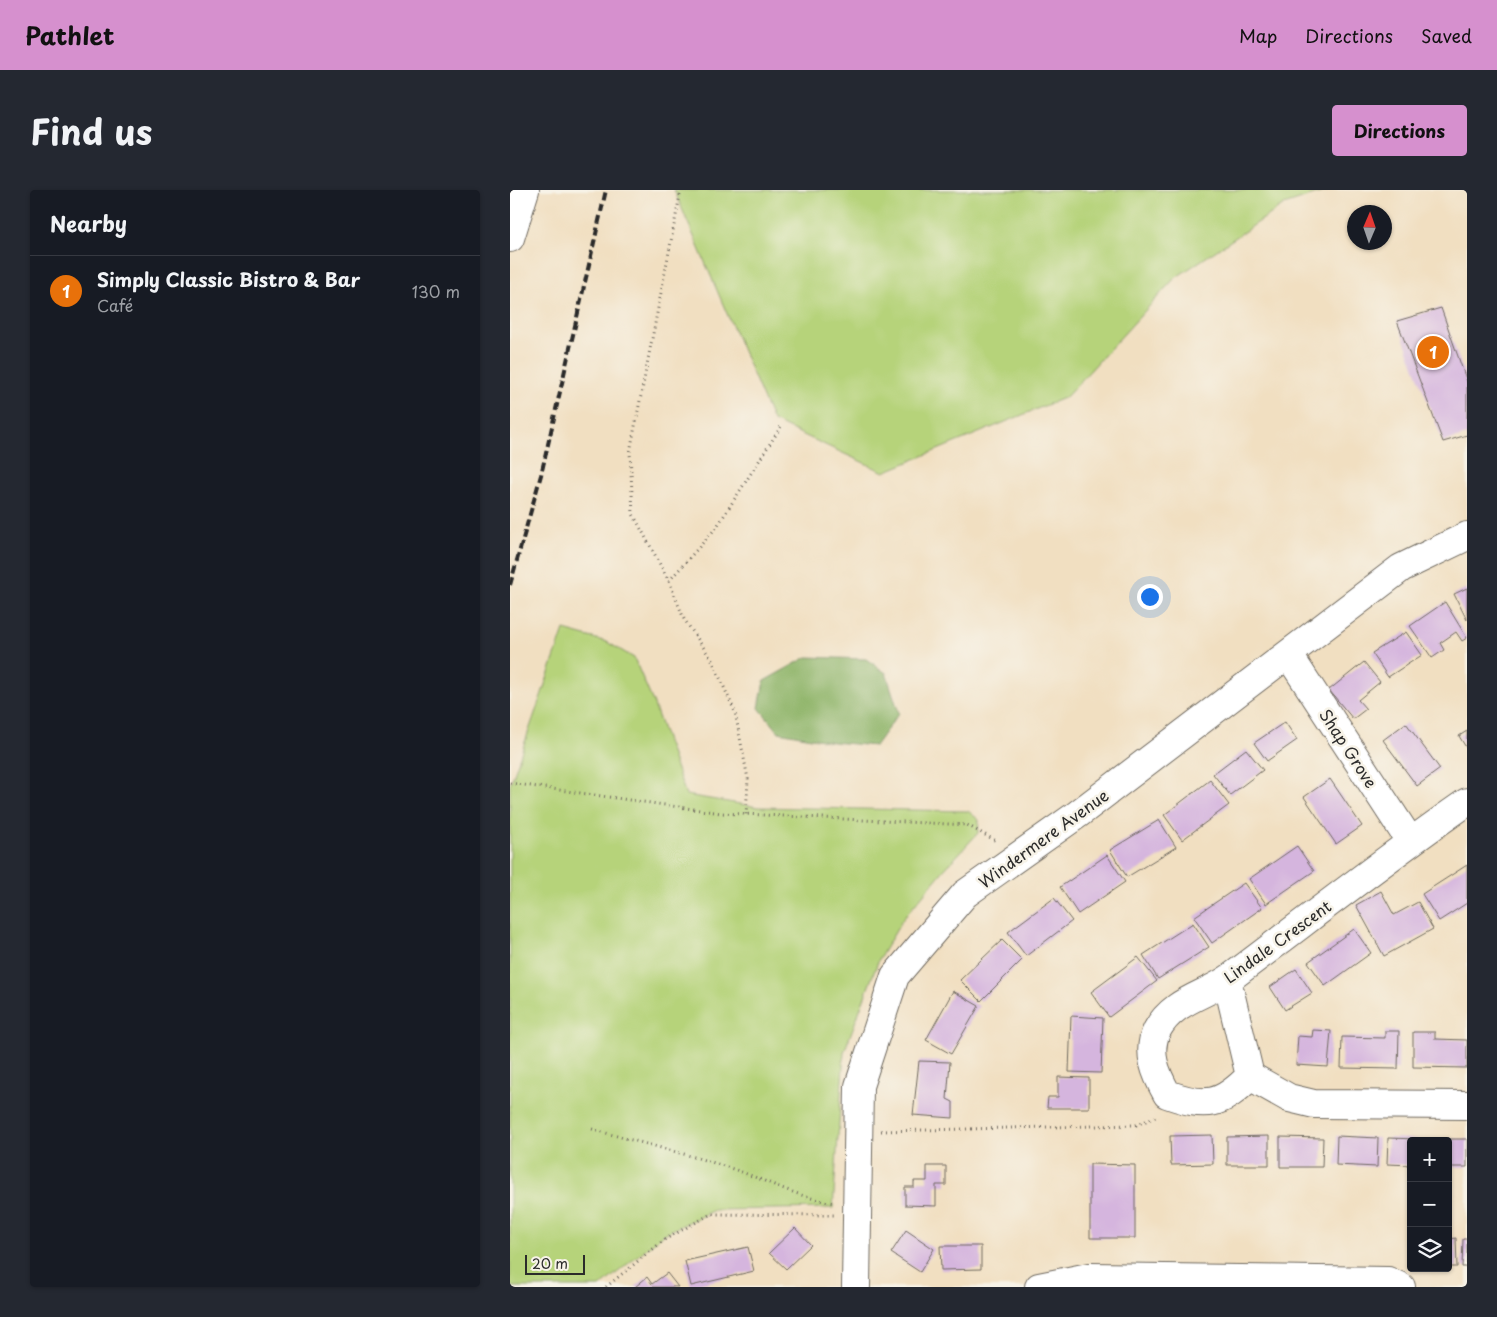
<!DOCTYPE html>
<html lang="en">
<head>
<meta charset="utf-8">
<style>
	:root { --surface:#171b24; --page:#242831; --text:#f1f3f6; --muted:#9ea1a6; --line:#363941; --accent:#d690ce }
	body { margin:0; font-family:"Playpen Sans",sans-serif; background:var(--page); color:var(--text) }
	.controls { position:absolute; right:15px; bottom:15px; display:grid; overflow:hidden; border-radius:5px; box-shadow:0 1px 4px #0004 }
	.controls button { width:45px; height:45px; display:grid; place-items:center; padding:0; border:0; border-bottom:1px solid var(--line); background:var(--surface); color:var(--text); font:25px sans-serif }
	.compass { position:absolute; left:837px; top:15px; width:45px; height:45px; border-radius:50%; background:var(--surface); box-shadow:0 1px 4px #0004; rotate:2deg }
	.scale { position:absolute; left:15px; bottom:12px; width:60px; box-sizing:border-box; padding-left:5px; border:2px solid #2b2b2b; border-top:0; font-size:14px; line-height:18px; white-space:nowrap; color:#2b2b2b; -webkit-text-stroke:4px #f7f3e8; paint-order:stroke }
	.you { position:absolute; left:639px; top:406px; width:18px; height:18px; margin:-12px; border:4px solid #fff; border-radius:50%; background:#1a73e8; box-shadow:0 0 0 8px #1a73e833 }
	.badge { display:grid; place-items:center; width:32px; height:32px; border-radius:50%; background:var(--accent); color:#fff; font-size:16px; font-weight:700 }
	.pin { position:absolute; translate:-50% -50%; border:2px solid #fff; box-shadow:0 1px 5px #0006 }
	.list { margin:0; padding:0; list-style:none }
	h2 { display:flex; justify-content:space-between; align-items:center; height:65px; margin:0; padding:0 20px; font-size:21px }
	h2 small { font-size:16px; font-weight:400; color:var(--muted) }
	.list li { display:grid; grid-template-columns:32px 1fr auto; gap:15px; align-items:center; box-sizing:border-box; height:70px; padding:0 20px; border-top:1px solid var(--line) }
	.list b { display:block; font-size:19px; white-space:nowrap }
	.list p { margin:0; font-size:16px; white-space:nowrap; color:var(--muted) }
	.list em { font-size:16px; font-style:normal; color:var(--muted) }
	.icon { flex:none; width:28px; height:28px; fill:none; stroke:currentColor; stroke-width:2; stroke-linecap:round; stroke-linejoin:round }
	.map { position:relative; flex:none; width:957px; height:1097px; overflow:hidden; border-radius:5px }
	header { display:flex; align-items:center; gap:30px; box-sizing:border-box; height:70px; padding:0 25px; background:var(--accent); color:#111 }
	header strong { font-size:24px }
	nav { display:flex; gap:28px; margin-inline-start:auto; font-size:18px }
	.intro { display:flex; align-items:center; justify-content:space-between; box-sizing:border-box; height:120px; padding:0 30px }
	h1 { margin:0; font-size:35px }
	.button { padding:12px 22px; border-radius:5px; background:var(--accent); color:#111; font-size:18px; font-weight:700 }
	main { display:flex; gap:30px; padding:0 30px }
	aside { flex:1; background:var(--surface); border-radius:5px; box-shadow:0 1px 4px #0004 }
	.map>svg:first-child { display:block }
	.green { fill:#b6d37a; stroke:#707f52 }
	.forest { fill:#90b56a; stroke:#5e704a }
	.building { fill:#d5b5de }
	.lines { fill:none; stroke-linecap:round; stroke-linejoin:round }
	.minor-casing { stroke:#706a60; stroke-width:30 }
	.path { stroke:#706a60; stroke-width:3; stroke-dasharray:1 4; stroke-linecap:butt }
	.minor { stroke:#fff; stroke-width:28 }
	.rail { stroke:#2b2b2b; stroke-width:4; stroke-dasharray:8 4; stroke-linecap:butt }
	.labels { text-anchor:middle; dominant-baseline:central; stroke-width:5; stroke-linejoin:round; paint-order:stroke }
	.street-label { font-size:16px; fill:#2b2b2b; stroke:#f7f3e8 }
</style>
</head>
<body>
<header>
<strong>Pathlet</strong>
<nav><a>Map</a><a>Directions</a><a>Saved</a></nav>
</header>
<div class="intro"><h1>Find us</h1><a class="button">Directions</a></div>
<main>
<aside>
<h2>Nearby<small></small></h2>
<ul class="list">
<li><span class="badge" style="background:#e8710a">1</span><div><b>Simply Classic Bistro &amp; Bar</b><p>Café</p></div><em>130 m</em></li>
</ul>
</aside>
<div class="map">
<svg width="957" height="1097" viewBox="0 0 957 1097">
	<rect width="100%" height="100%" fill="#f7f3e8"/>
	<filter id="ink" filterUnits="userSpaceOnUse"><feTurbulence type="fractalNoise" baseFrequency=".02" numOctaves="2"/><feDisplacementMap in="SourceGraphic" scale="10" xChannelSelector="R" yChannelSelector="G"/><feConvolveMatrix kernelMatrix="1 2 1 2 8 2 1 2 1" color-interpolation-filters="sRGB"/></filter>
	<filter id="wash" filterUnits="userSpaceOnUse"><feTurbulence type="fractalNoise" baseFrequency=".0096" numOctaves="4" result="noise"/><feDisplacementMap in="SourceGraphic" scale="20" xChannelSelector="R" yChannelSelector="G"/><feGaussianBlur stdDeviation="1.12" result="paint"/><feColorMatrix in="noise" values="0 0 0 0 0 0 0 0 0 0 0 0 0 0 0 0 0 1.4 0 .05"/><feComposite in="paint" operator="in"/></filter>
	<g filter="url(#wash)">
		<rect width="100%" height="100%" fill="#f1dfc1"/>
		<path class="green" d="M164,0h655l-45,15 -109,73 -109,119 -182,75 -111,-51z
			M54,440l43,12 27,16 19,44 33,93 72,12 210,4 11,9 -1,13 -35,38 -40,48 -24,40 -35,93 -11,156 -119,2 -50,24 -64,53h-90v-502z"/>
		<path class="forest" d="M297,467l59,2 20,14 13,40 -24,33 -42,-4 -54,-10 -20,-24 5,-27z"/>
		<g id="blocks">
			<path class="building" d="M931,118l26,74v53l-24,7 -46,-121z
				M957,398v32l-13,-26z
				M935,412l22,36 -5,3 -6,-9 -16,11 4,7 -12,8 -22,-32z
				M896,442l16,23 -34,22 -16,-24z
				M854,472l16,20 -22,18 8,9 -13,10 -24,-29z
				M775,532l12,18 -30,21 -13,-18z
				M896,533l34,46 -23,17 -34,-46z
				M957,541v18l-8,-13z
				M736,559l17,21 -33,25 -17,-21z
				M820,589l32,47 -26,18 -32,-47z
				M700,590l19,25 -47,35 -18,-25z
				M649,630l17,27 -49,30 -17,-27z
				M787,656l17,25 -48,33 -17,-25z
				M597,665l18,27 -47,32 -18,-27z
				M957,675v38l-28,18 -17,-27z
				M734,693l18,25 -50,35 -18,-26z
				M871,701l13,24 24,-13 15,27 -49,27 -28,-51z
				M544,708l18,23 -46,35 -18,-24z
				M683,733l16,24 -51,32 -15,-24z
				M844,739l17,24 -46,33 -17,-24z
				M492,750l20,20 -41,41 -21,-21z
				M628,767l19,24 -48,36 -18,-25z
				M786,779l16,24 -27,17 -15,-23z
				M443,801l26,15 -28,48 -25,-14z
				M561,826l32,2 -2,55 -32,-1z
				M803,840l18,1 -3,36 -32,-2 2,-29 14,1z
				M875,841h14l-1,38 -57,-1 1,-31 43,1z
				M903,842h22v7l32,1v28l-54,-1z
				M409,871l31,1 -3,37 6,3v16l-40,-3z
				M548,887l31,1v30h-42l1,-11h10z
				M702,945l1,29 -42,1 -1,-29z
				M759,946v29h-42v-28z
				M827,946l41,2 -1,29 -41,-2z
				M770,947l43,1 -1,29h-42z
				M878,948l30,1 -7,2v24l-24,-1z
				M934,949h23v28h-19v-26z
				M580,974l45,1v73h-45z
				M417,976h19v19h-10v21l-31,-1v-18h9v-6h13z
				M285,1038l16,17 -25,24 -17,-16z
				M396,1040l28,19 -14,23 -29,-19z
				M946,1048l1,29h-9v-28z
				M953,1049h4v28h-5z
				M430,1056h41v23l-40,1z
				M238,1057l6,24 -63,15 -6,-25z
				M157,1083l11,14h-43l12,-10 5,7z"/>
		</g>
	</g>
	<g filter="url(#ink)">
		<use href="#blocks" fill-opacity="0" stroke="#706a60" stroke-width="1"/>
		<g class="lines">
			<g class="minor-casing">
				<path id="minor" d="M0,48l15,-48
					M778,464l122,187
					M957,612c-81,56 -158,117 -237,176 -25,18 -57,22 -73,52 -11,22 -1,44 10,64 39,14 54,12 83,-18l39,22 25,6 153,1
					M717,790l23,96
					M346,1097l3,-201 36,-110 70,-82 113,-80 323,-246 66,-32
					M529,1097l50,-10 299,4 13,6"/>
			</g>
			<path class="path" d="M171,0l-51,262 3,62 36,67 15,38 28,41 23,52 13,67 -2,36
				M159,391l47,-53 66,-103
				M0,593l211,30 246,12 31,17
				M82,939c48,14 97,25 144,41 34,12 63,28 99,33
				M371,941l255,-6 22,-9
				M96,1097l58,-47 47,-26 123,1"/>
			<use href="#minor" class="minor"/>
			<path class="rail" d="M0,395l31,-110 65,-285"/>
		</g>
	</g>
	<g class="labels">
		<g class="street-label">
			<text transform="translate(839 558) rotate(57)">Shap Grove</text>
			<text transform="translate(533 648) rotate(-36)">Windermere Avenue</text>
			<text transform="translate(767 751) rotate(-36)">Lindale Crescent</text>
		</g>
	</g>
</svg>
<div class="controls">
<button>+</button>
<button>−</button>
<button><svg class="icon" aria-label="layers" viewBox="0 0 24 24"><path d="M12 4l9 5-9 5-9-5zM3 14l9 5 9-5"/></svg></button>
</div>
<svg class="compass" viewBox="-18 -18 36 36"><path d="M0-13l5 13h-10z" fill="#e53935"/><path d="M0 13l5-13h-10z" fill="#9ea1a6"/></svg>
<div class="scale">20 m</div>
<div class="you"></div>
<div class="pin badge" style="left:923px;top:162px;background:#e8710a">1</div>
</div>
</main>
</body>
</html>
